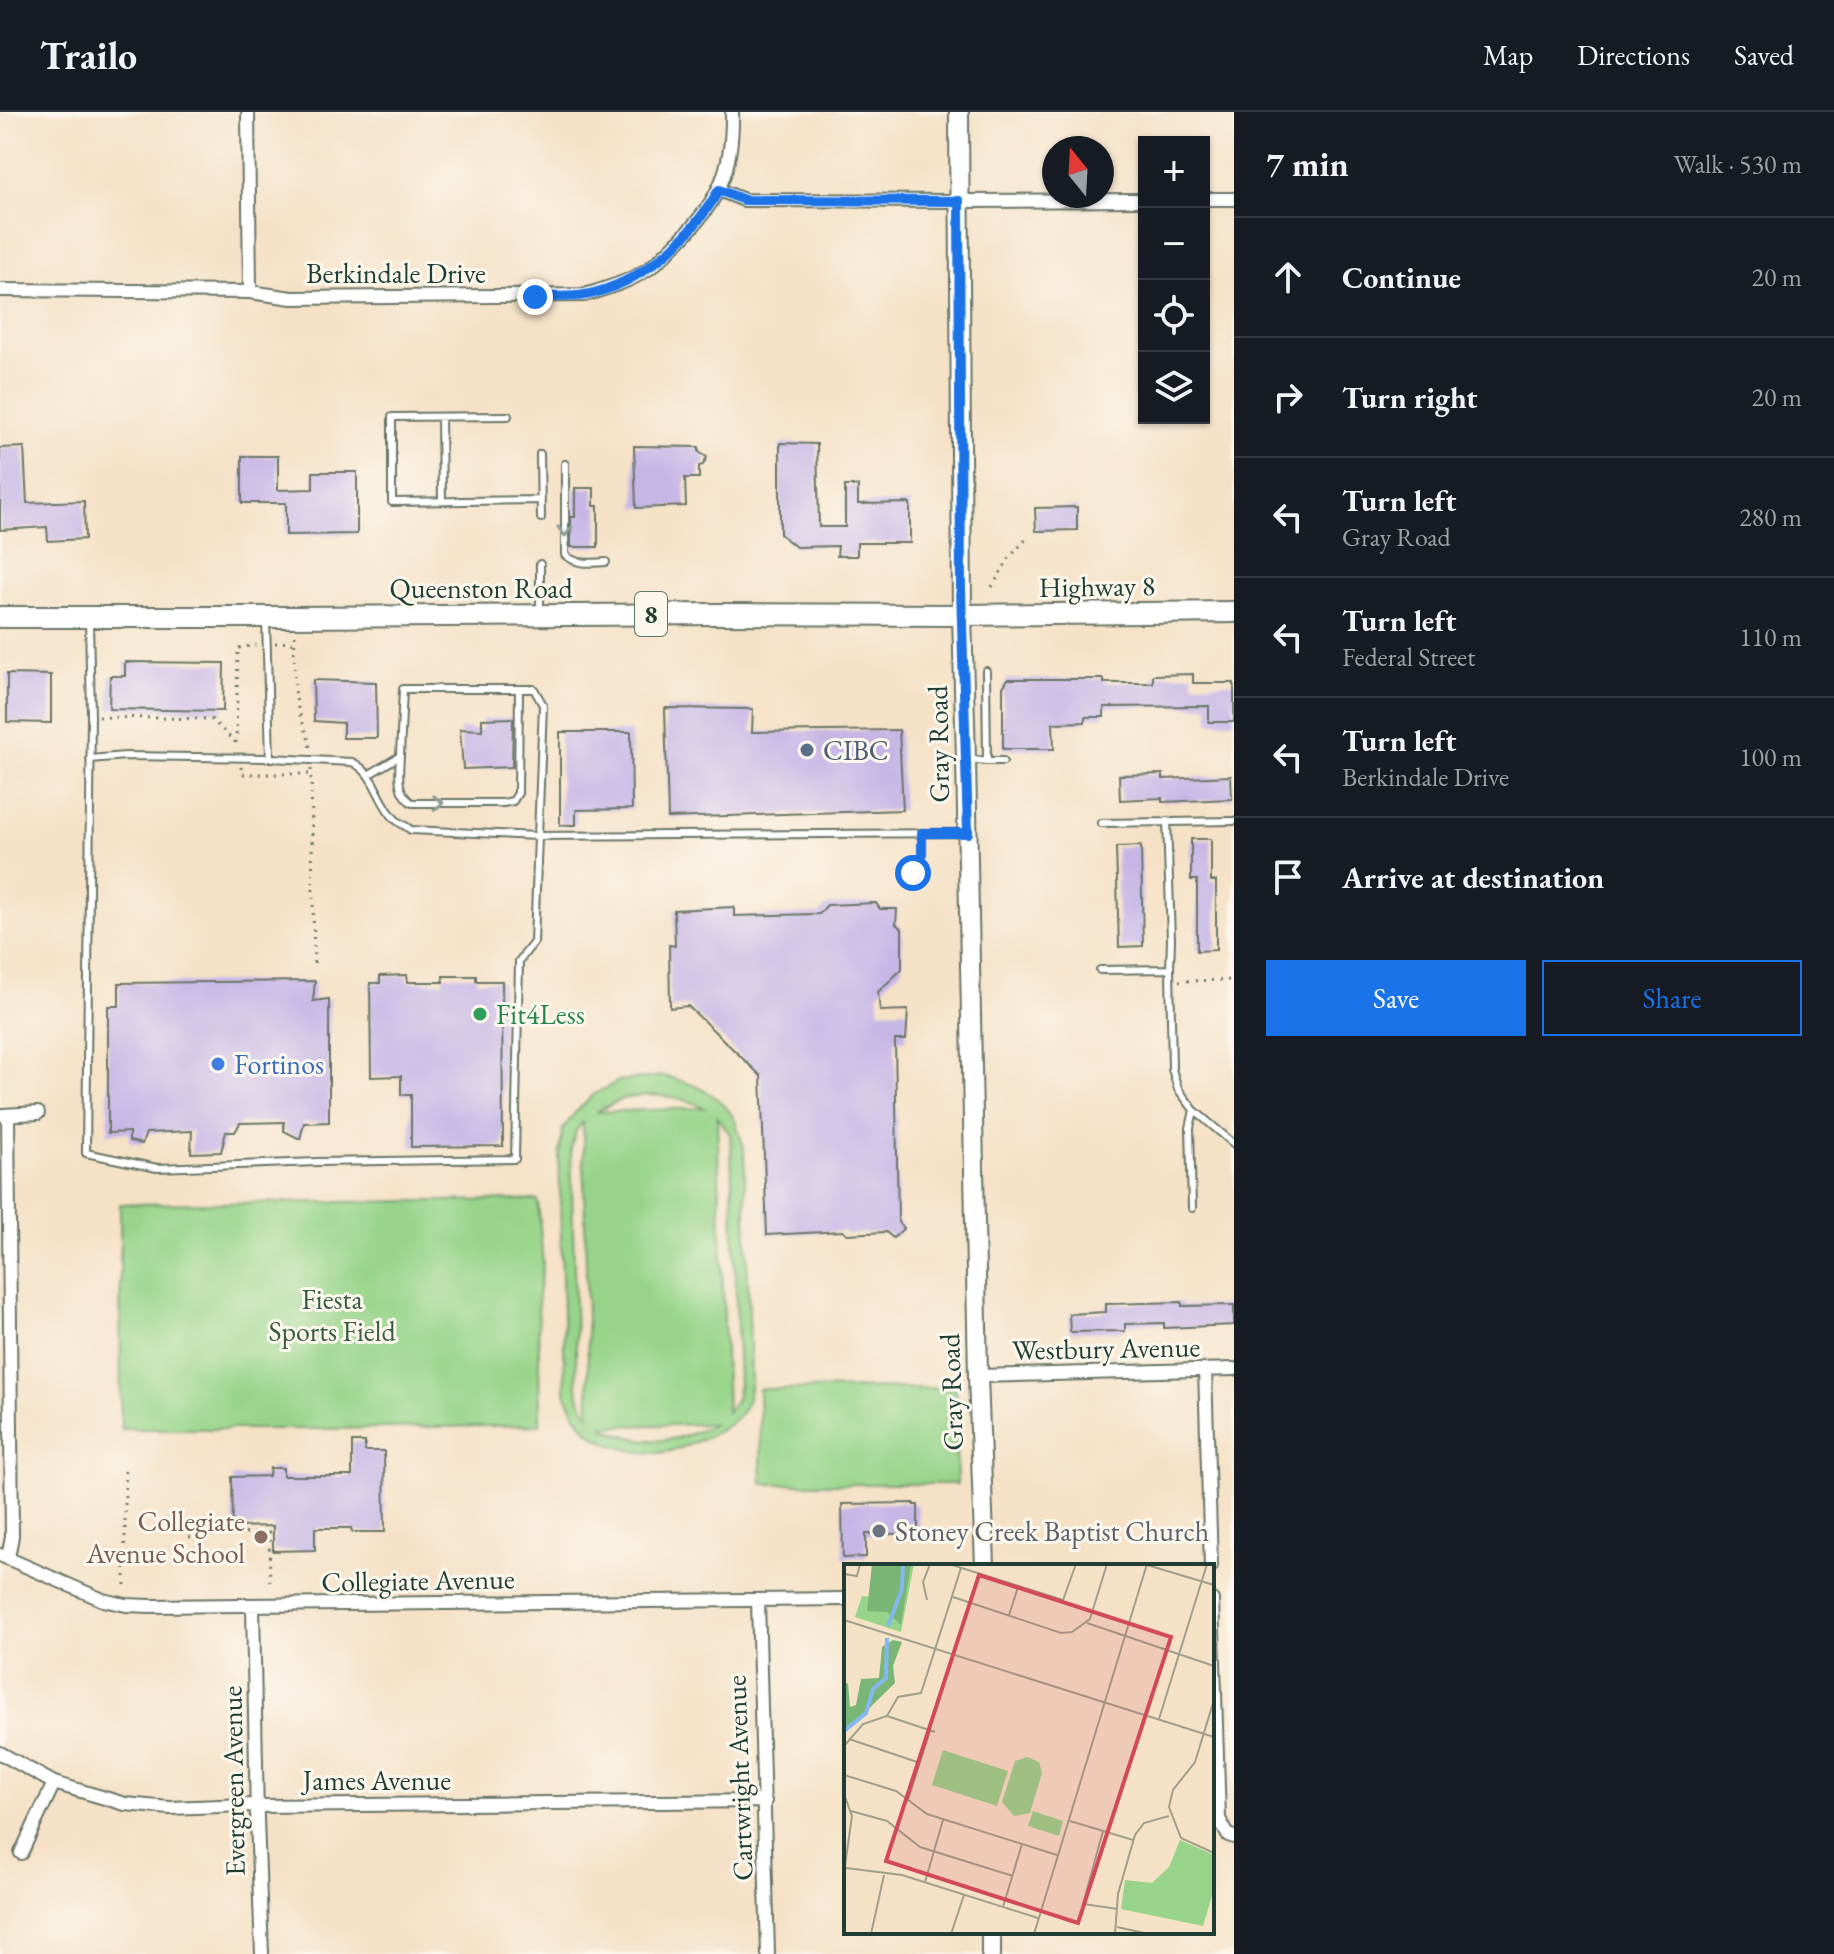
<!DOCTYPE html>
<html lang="en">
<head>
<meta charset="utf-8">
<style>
	:root { --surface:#171b24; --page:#20242c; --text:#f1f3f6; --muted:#9ea1a6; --line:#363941; --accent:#1a73e8 }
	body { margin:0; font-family:"EB Garamond",serif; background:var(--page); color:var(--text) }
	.controls { position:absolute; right:24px; top:24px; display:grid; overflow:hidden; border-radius:0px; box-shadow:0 2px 6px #0004 }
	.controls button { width:72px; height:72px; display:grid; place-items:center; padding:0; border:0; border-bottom:2px solid var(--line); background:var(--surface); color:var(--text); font:40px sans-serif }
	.compass { position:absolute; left:1042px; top:24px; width:72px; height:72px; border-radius:50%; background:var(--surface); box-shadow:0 2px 6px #0004; rotate:342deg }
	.stop { position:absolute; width:24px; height:24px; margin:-18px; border:6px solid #1a73e8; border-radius:50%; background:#fff }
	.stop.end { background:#1a73e8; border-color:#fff; box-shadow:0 2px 8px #0008 }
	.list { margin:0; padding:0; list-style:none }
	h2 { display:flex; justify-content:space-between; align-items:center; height:104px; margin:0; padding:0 32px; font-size:34px }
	h2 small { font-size:26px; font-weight:400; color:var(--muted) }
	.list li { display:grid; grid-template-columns:52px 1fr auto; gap:24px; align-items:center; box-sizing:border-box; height:120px; padding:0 32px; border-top:2px solid var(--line) }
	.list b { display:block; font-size:30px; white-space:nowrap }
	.list p { margin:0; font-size:26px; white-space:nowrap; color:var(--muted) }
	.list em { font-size:26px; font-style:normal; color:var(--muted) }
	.actions { display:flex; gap:16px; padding:24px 32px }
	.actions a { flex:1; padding:18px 0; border:2px solid var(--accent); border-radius:0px; text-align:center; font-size:28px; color:var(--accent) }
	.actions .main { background:var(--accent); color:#fff }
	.icon { flex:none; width:44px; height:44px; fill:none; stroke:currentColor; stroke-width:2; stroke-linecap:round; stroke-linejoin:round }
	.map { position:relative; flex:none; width:1234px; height:1842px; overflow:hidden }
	header { display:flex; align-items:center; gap:48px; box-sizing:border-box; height:112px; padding:0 40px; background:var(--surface); border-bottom:2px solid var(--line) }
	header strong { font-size:38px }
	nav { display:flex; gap:44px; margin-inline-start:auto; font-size:28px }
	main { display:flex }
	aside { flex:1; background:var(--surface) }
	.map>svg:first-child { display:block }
	.green { fill:#97d489; stroke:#5b885e; stroke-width:2; fill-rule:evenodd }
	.building { fill:#c6b6e6 }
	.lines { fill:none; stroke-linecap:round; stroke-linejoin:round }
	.service-casing { stroke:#6a7667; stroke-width:10 }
	.minor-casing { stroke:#6a7667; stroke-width:16 }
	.secondary-casing { stroke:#6a7667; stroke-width:22 }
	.primary-casing { stroke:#6a7667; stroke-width:24 }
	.path { stroke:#6a7667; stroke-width:3; stroke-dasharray:2 6; stroke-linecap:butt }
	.service { stroke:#fff; stroke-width:6 }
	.minor { stroke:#fff; stroke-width:12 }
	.secondary { stroke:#fff; stroke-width:18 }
	.primary { stroke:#fff; stroke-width:20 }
	.oneway { stroke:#8f9e9a }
	.route { stroke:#1a73e8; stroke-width:10 }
	.service-dot { fill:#5c6f8a; stroke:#fbf7ec; stroke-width:3 }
	.leisure-dot { fill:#2e9e5b; stroke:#fbf7ec; stroke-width:3 }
	.shop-dot { fill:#3f7fe0; stroke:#fbf7ec; stroke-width:3 }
	.worship-dot { fill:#6b7280; stroke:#fbf7ec; stroke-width:3 }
	.education-dot { fill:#8d6e63; stroke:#fbf7ec; stroke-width:3 }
	.labels { text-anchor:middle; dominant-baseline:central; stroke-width:6; stroke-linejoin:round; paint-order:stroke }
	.shield { fill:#fbf7ec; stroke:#61756b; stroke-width:2 }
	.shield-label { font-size:26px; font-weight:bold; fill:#1f3d34 }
	.street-label { font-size:28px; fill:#1f3d34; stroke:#fbf7ec }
	.service-label { font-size:28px; fill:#4e5e75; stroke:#fbf7ec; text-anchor:start }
	.leisure-label { font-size:28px; fill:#27864d; stroke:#fbf7ec; text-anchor:start }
	.shop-label { font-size:28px; fill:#366cbe; stroke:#fbf7ec; text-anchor:start }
	.park-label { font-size:28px; fill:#375b45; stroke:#fbf7ec }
	.education-label { font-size:28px; fill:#785e54; stroke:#fbf7ec; text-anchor:end }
	.worship-label { font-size:28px; fill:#5b616d; stroke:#fbf7ec; text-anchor:start }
	.inset-river { fill:none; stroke:#82b7f0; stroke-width:4 }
	.inset-road { fill:none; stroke:#9f9f8c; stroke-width:2 }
	.view { fill:#d1495b; fill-opacity:0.15; stroke:#d1495b; stroke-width:4 }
	.inset-edge { fill:none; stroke:#1f3d34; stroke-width:4 }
</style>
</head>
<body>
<header>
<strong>Trailo</strong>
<nav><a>Map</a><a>Directions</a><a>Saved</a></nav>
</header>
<main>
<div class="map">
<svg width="1234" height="1842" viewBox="0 0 1234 1842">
	<rect width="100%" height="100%" fill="#fbf7ec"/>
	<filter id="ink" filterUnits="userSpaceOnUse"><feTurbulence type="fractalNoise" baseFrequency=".0125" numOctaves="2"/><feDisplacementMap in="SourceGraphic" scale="16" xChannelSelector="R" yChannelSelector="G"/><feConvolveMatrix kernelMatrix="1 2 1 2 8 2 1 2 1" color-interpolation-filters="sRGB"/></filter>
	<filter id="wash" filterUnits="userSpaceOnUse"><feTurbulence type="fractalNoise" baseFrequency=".006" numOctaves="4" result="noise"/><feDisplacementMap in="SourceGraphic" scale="32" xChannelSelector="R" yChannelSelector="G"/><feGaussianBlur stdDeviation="1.8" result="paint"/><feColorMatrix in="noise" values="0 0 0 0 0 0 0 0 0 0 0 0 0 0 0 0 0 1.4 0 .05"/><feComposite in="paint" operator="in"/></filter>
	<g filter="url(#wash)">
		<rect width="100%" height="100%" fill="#f5e1c6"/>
		<path class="green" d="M663,964c30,7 60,18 73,47 3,8 5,17 8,25l7,233c-2,12 -3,24 -12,34 -14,17 -61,37 -83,38 -19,0 -49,-6 -64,-19 -13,-10 -20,-27 -27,-41l-6,-237 4,-27 12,-16 18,-18 26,-14zM648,983c20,1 39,3 56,13l-108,4 26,-13zM717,1005l13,17 1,15 8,235 -3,15 -9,13zM582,1011h1l6,291 -8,-12 -4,-16 -6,-238 5,-17zM714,1312c-40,20 -71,23 -112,2z
			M538,1088l5,66 -5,28 2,131 -216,4h-203l-1,-225z
			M955,1276l2,96h-195l-3,-95z"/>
		<g id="blocks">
			<path class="building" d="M780,331l37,1 2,83h26v-41h13v18l52,-1v40h-53v13h-20l1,-10 -42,1 -16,-13z
				M634,334l65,1v5l8,5 -4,8 -4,1v12h-14l1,28 -50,2z
				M24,335l3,56 57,-2 1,38 -37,2 -1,-14 -47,3v-82z
				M242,344h36v34l35,-1v-17h44v62l-71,1v-32h-44z
				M575,376h19v18h4v41h-27v-30h4z
				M1077,395v23l-41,1 -1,-23z
				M125,550l99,1 -1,48 -114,-2 1,-33h15z
				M7,562l44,1v48l-44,-1z
				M1193,562v9h41v39h-25v-16l-105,1v10h-19v5l-32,1 1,26h-51v-62l5,-8h96v4h49v-8z
				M313,568l63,2 1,56h-34v-15l-29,-2z
				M665,596l88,1 -1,23 147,-2 4,80 -235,8z
				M513,606l-1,49 -49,2 -3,-40 22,1v-11z
				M560,620h71l1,77 -56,1v15h-16z
				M1163,662v5l68,-3 1,23 -70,3v-4l-42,2 -1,-25z
				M1191,727h20v42h5v69l-19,1v-71h-6z
				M1141,734l2,100 -24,1 -3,-100z
				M876,791l4,6h17l-1,15 6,5v40l-24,23 2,19 28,-1 -2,30h-11l3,182 6,6 -11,10 -7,-6 -39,2 -4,-3 -76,4 -6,-159 -73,-70 -18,2 -1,-63 6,1 -1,-36 60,-3v9l85,-2 8,-9z
				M407,863l1,7h35v-6h33v5h26l1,165 -92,1v-52h-10v-19l-30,1 -1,-94h10v-7z
				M315,869l-2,20 16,-2v123l-25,1 -4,16 -16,-8v-9l-44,1 -5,9h-9l-5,20 -30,1 1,-22 -46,2 -4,11 -13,-3v-9l-21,1v-127h11v-23z
				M1182,1190v4l52,-1v20l-70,3v-5l-39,1v7l-55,1 -1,-18 37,-2v-8z
				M352,1330h13v9h19l1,81h-33l-1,-4h-36v22l-42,1v-25l-40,1 -1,-50 37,-1 1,-8h13v8h69z
				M914,1391v2h4v23h-3v6h-49v23l-23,1 -1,-54z"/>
		</g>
	</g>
	<g filter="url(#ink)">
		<use href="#blocks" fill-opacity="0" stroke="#6a7667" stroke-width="2"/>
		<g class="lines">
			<g class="service-casing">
				<path id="service" d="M508,304l-116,1v85l149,-2
					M441,305l1,84
					M540,342l1,64
					M565,352v91c12,10 26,8 41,7
					M540,452v47
					M89,508l2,96 -5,437 71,15 160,-6 198,-3 4,-198 15,-19 9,-237 -9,-16h-131l-3,67 -32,19
					M266,508l4,138 82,4c24,11 25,39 43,57 4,4 11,7 16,11l127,6 425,-3
					M400,644c-1,18 -4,37 12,47h91l10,-2 5,-8 1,-104
					M90,647l35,-3 145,2
					M968,647l19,2 -1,-90
					M987,649h16
					M1167,709l4,119 -1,29 2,100 6,20 16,21 40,34
					M1101,711l133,-2
					M1100,858l70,-1
					M1192,1096l-2,-80 4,-18"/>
			</g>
			<g class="minor-casing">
				<path id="minor" d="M248,0l2,180
					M719,78l25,10 215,1 185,-1
					M1204,87h30
					M0,178l250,2 42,6 293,-3c22,-7 44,-13 63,-26 12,-8 22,-20 32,-29 40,-40 53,-72 52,-128
					M3,1003l35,-2
					M1205,1258l6,196
					M978,1264l256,-7
					M0,1443l103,45 23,5 25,1 695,-7
					M8,1446l4,-22 -4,-421
					M1212,1488l7,219 9,16 6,2
					M758,1489l10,353
					M253,1494l4,213 5,135
					M0,1641l54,30 71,21 45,4 75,-3 13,1 507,-5
					M21,1741l33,-70"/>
			</g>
			<g class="secondary-casing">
				<path id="secondary" d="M959,0l3,503 4,144 12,617 7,190
					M991,1820v22"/>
			</g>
			<g class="primary-casing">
				<path id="primary" d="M0,505h295l424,-3 243,1 272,-3"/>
			</g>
			<path class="path" d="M992,475l18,-30 19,-21
				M295,523c-1,22 -2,57 4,77 4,13 10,23 11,37
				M275,531l19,-1
				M99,605l112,2 25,24 2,5
				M236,631l2,-95 18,-3
				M241,655l1,7h69
				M311,657l3,196
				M912,768l10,-25v-11
				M1179,869l55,-1
				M125,1359v120
				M189,1425l80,-5 1,54"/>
			<use href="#service" class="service"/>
			<use href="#minor" class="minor"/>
			<use href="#secondary" class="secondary"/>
			<use href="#primary" class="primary"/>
		</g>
		<defs><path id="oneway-chevron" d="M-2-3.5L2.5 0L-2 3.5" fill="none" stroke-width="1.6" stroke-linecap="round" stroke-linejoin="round" transform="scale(2)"/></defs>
		<g class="oneway">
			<use href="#oneway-chevron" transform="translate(565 419) rotate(90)"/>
			<use href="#oneway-chevron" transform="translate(438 691) rotate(-1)"/>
		</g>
	</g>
	<g class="lines" filter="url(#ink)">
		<path class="route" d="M535,185c16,-1 35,1 50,-2 57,-11 106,-57 134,-105l25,10 215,1 2,387 7,245h-46v22l-9,18"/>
	</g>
	<circle class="service-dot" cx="807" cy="638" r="8"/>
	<circle class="leisure-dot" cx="480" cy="902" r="8"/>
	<circle class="shop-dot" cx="218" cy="952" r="8"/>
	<circle class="worship-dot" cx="879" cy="1419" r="8"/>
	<circle class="education-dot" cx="261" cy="1425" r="8"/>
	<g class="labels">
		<rect class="shield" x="635" y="480" width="32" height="44" rx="6"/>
		<g class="shield-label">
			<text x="651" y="502">8</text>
		</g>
		<g class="street-label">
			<text x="396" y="161">Berkindale Drive</text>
			<text transform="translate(1097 474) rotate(-1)">Highway 8</text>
			<text x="481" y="476">Queenston Road</text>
			<text transform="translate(938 632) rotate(-91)">Gray Road</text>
			<text transform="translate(1106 1236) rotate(-1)">Westbury Avenue</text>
			<text transform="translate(951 1280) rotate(-92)">Gray Road</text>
			<text transform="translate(418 1468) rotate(-1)">Collegiate Avenue</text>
			<text transform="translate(739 1666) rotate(-92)">Cartwright Avenue</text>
			<text x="377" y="1668">James Avenue</text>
			<text transform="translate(233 1669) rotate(-91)">Evergreen Avenue</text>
		</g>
		<g class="service-label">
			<text x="823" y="638">CIBC</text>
		</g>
		<g class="leisure-label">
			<text x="496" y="902">Fit4Less</text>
		</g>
		<g class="shop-label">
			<text x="234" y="952">Fortinos</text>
		</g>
		<g class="park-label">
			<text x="332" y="1187">Fiesta<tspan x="332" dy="32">Sports Field</tspan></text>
		</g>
		<g class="education-label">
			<text x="245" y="1409">Collegiate<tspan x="245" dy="32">Avenue School</tspan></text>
		</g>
		<g class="worship-label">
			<text x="895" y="1419">Stoney Creek Baptist Church</text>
		</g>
	</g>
	<g transform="translate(844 1452)">
		<rect width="370" height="370" fill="#f5e1c6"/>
		<path d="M33,0h37l-13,68 -46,-15 7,-21 12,1zM99,186l65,21 -11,35 -65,-21zM183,193l12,5 3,11 -12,40 -16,3 -12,-14 13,-41zM189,247l30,10 -4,15 -31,-10zM336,276l34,15v34l-11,37 -82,-17 4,-29 27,3 17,-16z" fill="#97d489"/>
		<path d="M28,0h39l-10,61 -14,-13 -20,-1zM49,76l9,2 -9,24 2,17 -51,50v-48l4,-2 2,24 6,-2 5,-26 18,-1 3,-31z" fill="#79b675"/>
		<path class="inset-river" d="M44,62l14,-37 1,-25M0,167l22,-18 7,-24 13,-11 1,-40"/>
		<path class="inset-road" d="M105,0l114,36 13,-36M303,1l67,20M0,10l13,2 3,-12M109,33l108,36 11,-1 18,-13 17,-55M83,36l-4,-18 7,-18M165,51l9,-28M0,56l370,117M243,59l127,43M370,136l-19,62 -22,28 -4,17 12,31 33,15M43,152l48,16M315,155l48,-155M5,175l71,24M0,182l19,-22 24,-8 11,-19 23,-4 40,-125M0,211l52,16 31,23 130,41M0,230l8,22 -8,57M64,236l22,-69M7,247l36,10 33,26 93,29M226,257l63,19M259,267l-20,73 35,5M2,304l56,7 136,43M81,318l18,-62M159,343l19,-63M273,363l32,7M27,370l13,-59M107,370l13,-39M190,370l113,-370M271,370l3,-40 17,-59 9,-12 25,-7"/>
		<path class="view" d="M135,11l192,62 -93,286 -192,-62z"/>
		<rect width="370" height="370" class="inset-edge"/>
	</g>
</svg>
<div class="controls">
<button>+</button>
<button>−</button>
<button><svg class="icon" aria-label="locate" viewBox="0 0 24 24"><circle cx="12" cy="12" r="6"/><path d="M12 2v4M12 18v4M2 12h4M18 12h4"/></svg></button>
<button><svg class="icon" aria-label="layers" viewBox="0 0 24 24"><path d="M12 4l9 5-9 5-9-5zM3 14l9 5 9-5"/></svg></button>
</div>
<svg class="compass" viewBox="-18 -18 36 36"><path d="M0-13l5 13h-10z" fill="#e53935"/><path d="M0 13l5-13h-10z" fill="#9ea1a6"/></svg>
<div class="stop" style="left:913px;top:761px"></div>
<div class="stop end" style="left:535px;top:185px"></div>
</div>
<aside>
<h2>7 min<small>Walk · 530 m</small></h2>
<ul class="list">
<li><svg class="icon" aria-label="ahead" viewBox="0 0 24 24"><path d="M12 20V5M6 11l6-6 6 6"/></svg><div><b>Continue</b></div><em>20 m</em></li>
<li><svg class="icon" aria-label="right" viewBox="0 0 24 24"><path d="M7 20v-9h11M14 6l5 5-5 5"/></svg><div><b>Turn right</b></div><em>20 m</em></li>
<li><svg class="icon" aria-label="left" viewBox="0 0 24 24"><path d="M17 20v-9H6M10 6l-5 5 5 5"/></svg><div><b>Turn left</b><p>Gray Road</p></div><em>280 m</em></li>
<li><svg class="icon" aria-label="left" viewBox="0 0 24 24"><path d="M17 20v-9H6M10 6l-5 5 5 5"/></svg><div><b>Turn left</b><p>Federal Street</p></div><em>110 m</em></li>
<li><svg class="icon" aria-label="left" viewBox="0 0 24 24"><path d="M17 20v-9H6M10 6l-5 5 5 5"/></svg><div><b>Turn left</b><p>Berkindale Drive</p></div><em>100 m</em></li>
<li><svg class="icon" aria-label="arrive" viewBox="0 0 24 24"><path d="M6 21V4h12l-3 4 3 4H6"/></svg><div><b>Arrive at destination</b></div></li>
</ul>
<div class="actions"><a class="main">Save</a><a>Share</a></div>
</aside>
</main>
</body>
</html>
